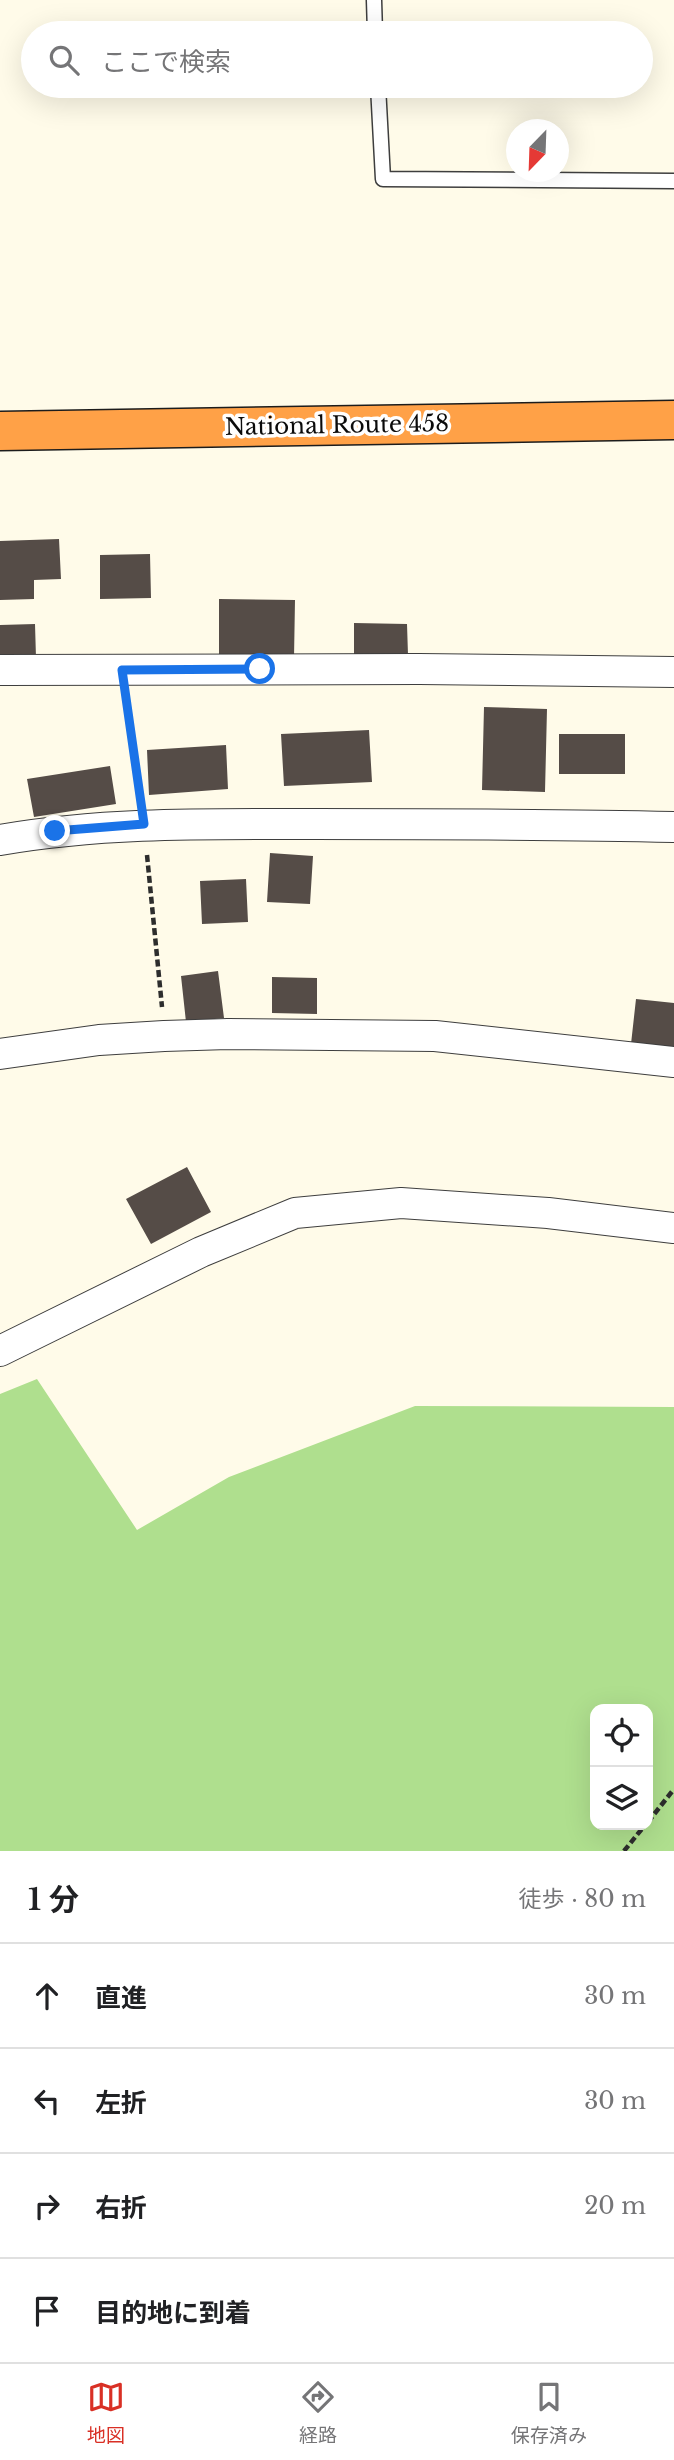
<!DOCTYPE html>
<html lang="ja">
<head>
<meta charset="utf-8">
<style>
	:root { --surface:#fff; --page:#f6f6f6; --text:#202124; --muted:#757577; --line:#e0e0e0; --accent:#d93025 }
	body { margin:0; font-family:"Libre Baskerville","Noto Sans JP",serif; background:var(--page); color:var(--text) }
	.controls { position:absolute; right:21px; bottom:21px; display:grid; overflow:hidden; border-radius:14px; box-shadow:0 7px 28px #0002 }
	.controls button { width:63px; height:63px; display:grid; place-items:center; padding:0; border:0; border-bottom:2px solid var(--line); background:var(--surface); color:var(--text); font:35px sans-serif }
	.compass { position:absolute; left:506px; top:119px; width:63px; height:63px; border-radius:50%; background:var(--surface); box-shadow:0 7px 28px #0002; rotate:203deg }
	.stop { position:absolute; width:21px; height:21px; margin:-16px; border:5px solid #1a73e8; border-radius:50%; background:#fff }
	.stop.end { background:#1a73e8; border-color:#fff; box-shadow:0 2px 7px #0008 }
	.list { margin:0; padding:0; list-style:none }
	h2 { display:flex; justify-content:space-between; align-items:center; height:91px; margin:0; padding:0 28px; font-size:30px }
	h2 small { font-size:23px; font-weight:400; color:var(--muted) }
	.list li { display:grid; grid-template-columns:46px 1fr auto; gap:21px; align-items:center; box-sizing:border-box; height:105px; padding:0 28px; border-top:2px solid var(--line) }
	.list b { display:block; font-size:26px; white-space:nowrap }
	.list em { font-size:23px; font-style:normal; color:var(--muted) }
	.icon { flex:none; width:38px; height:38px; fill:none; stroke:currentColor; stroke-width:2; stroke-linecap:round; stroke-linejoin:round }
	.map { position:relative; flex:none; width:674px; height:1851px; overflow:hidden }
	.search { position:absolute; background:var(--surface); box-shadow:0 7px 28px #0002; left:21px; right:21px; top:21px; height:77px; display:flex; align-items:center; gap:18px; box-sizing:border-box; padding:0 24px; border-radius:38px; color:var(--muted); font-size:26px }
	.sheet { height:511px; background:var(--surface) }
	nav { display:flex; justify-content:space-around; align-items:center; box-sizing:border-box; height:98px; border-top:2px solid var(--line); background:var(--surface); font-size:19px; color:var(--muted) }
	nav a { display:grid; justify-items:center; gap:4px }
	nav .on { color:var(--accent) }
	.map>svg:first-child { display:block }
	.forest { fill:#afdf8e; fill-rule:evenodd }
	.building { fill:#554c47 }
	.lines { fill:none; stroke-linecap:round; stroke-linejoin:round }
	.lane-casing { stroke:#3e3e3e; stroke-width:17 }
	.street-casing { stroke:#3e3e3e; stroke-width:32 }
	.highway-casing { stroke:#1c1c1c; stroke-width:41 }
	.path { stroke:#2d2d2d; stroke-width:4.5; stroke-dasharray:7 3.5; stroke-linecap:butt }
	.lane { stroke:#fff; stroke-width:14 }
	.street { stroke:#fff; stroke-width:30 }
	.highway { stroke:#ffa147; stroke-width:38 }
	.route { stroke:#1a73e8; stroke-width:9 }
	.labels { text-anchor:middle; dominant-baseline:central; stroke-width:7; stroke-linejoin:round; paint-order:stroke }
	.street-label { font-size:23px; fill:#0b0b0b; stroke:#fff }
</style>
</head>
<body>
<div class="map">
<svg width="674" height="1851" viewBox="0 0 674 1851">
	<rect width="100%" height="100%" fill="#fffbe9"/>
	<path class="forest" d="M37,1379l100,151 92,-53 186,-71 259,1v444h-674v-457zM595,1709h53v116h-53z"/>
	<path class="building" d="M59,539l2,40 -27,1v19l-34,1v-59z
		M150,554l1,44 -51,1v-44z
		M219,599l76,1 -1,58 -75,-1z
		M354,623l53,1 1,31h-54z
		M35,624l1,34 -36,1v-34z
		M484,707l63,2 -2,83 -63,-2z
		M369,730l3,52 -88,4 -3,-52z
		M559,734h66v40h-66z
		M226,745l2,44 -79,6 -2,-45z
		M110,766l6,38 -82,13 -7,-38z
		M270,853l43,3 -3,48 -43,-2z
		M246,879l2,43 -46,2 -2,-43z
		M218,971l6,47 -38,4 -5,-46z
		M272,977l45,1v36l-45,-1z
		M636,999l38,4v46l-43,-5z
		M187,1167l24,45 -60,32 -25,-45z"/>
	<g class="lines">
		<g class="lane-casing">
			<path id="lane" d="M374,0l1,33
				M378,86l5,93 291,2"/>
		</g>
		<g class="street-casing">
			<path id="street" d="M0,670l419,-1 255,3
				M0,840c104,-18 208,-16 313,-16 120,0 240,0 361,3
				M0,1054l99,-14 65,-4 64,-2 207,2 239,26
				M0,1351l201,-99 94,-39 106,-10 147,10 126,15"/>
		</g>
		<g class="highway-casing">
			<path id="highway" d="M0,431l674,-11"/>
		</g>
		<path class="path" d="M127,699l13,99
			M147,855l15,152
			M648,1822l26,-33
			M624,1851l21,-26"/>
		<use href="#lane" class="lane"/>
		<use href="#street" class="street"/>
		<use href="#highway" class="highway"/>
	</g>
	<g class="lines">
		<path class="route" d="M55,831l89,-7 -22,-154 138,-1"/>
	</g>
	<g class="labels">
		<g class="street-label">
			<text transform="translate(337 425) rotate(-1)">National Route 458</text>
		</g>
	</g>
</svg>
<div class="controls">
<button><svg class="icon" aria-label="locate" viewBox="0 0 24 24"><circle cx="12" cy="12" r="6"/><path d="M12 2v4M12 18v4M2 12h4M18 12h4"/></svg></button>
<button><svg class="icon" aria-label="layers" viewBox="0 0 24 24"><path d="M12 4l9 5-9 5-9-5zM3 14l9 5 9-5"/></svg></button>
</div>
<svg class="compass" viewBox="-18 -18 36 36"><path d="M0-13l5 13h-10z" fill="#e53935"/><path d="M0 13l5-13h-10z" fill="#757577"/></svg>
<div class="stop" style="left:260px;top:669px"></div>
<div class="stop end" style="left:55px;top:831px"></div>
<div class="search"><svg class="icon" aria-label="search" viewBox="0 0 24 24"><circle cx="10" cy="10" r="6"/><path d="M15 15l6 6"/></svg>ここで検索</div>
</div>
<section class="sheet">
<h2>1 分<small>徒歩 · 80 m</small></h2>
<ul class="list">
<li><svg class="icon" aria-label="ahead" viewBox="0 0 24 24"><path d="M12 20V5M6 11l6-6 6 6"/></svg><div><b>直進</b></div><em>30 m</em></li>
<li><svg class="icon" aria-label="left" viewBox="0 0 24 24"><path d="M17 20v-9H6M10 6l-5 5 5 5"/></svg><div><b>左折</b></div><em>30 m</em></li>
<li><svg class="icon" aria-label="right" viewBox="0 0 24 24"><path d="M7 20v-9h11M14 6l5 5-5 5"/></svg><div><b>右折</b></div><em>20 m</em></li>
<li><svg class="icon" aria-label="arrive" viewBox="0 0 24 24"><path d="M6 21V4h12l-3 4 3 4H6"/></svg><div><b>目的地に到着</b></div></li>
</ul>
</section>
<nav>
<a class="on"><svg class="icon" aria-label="map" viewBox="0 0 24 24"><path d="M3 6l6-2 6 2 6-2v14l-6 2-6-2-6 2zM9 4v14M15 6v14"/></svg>地図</a>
<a><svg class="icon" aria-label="directions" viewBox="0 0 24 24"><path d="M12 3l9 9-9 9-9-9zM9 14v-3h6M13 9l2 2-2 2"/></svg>経路</a>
<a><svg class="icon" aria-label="saved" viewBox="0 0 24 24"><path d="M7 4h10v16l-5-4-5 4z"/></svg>保存済み</a>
</nav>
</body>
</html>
